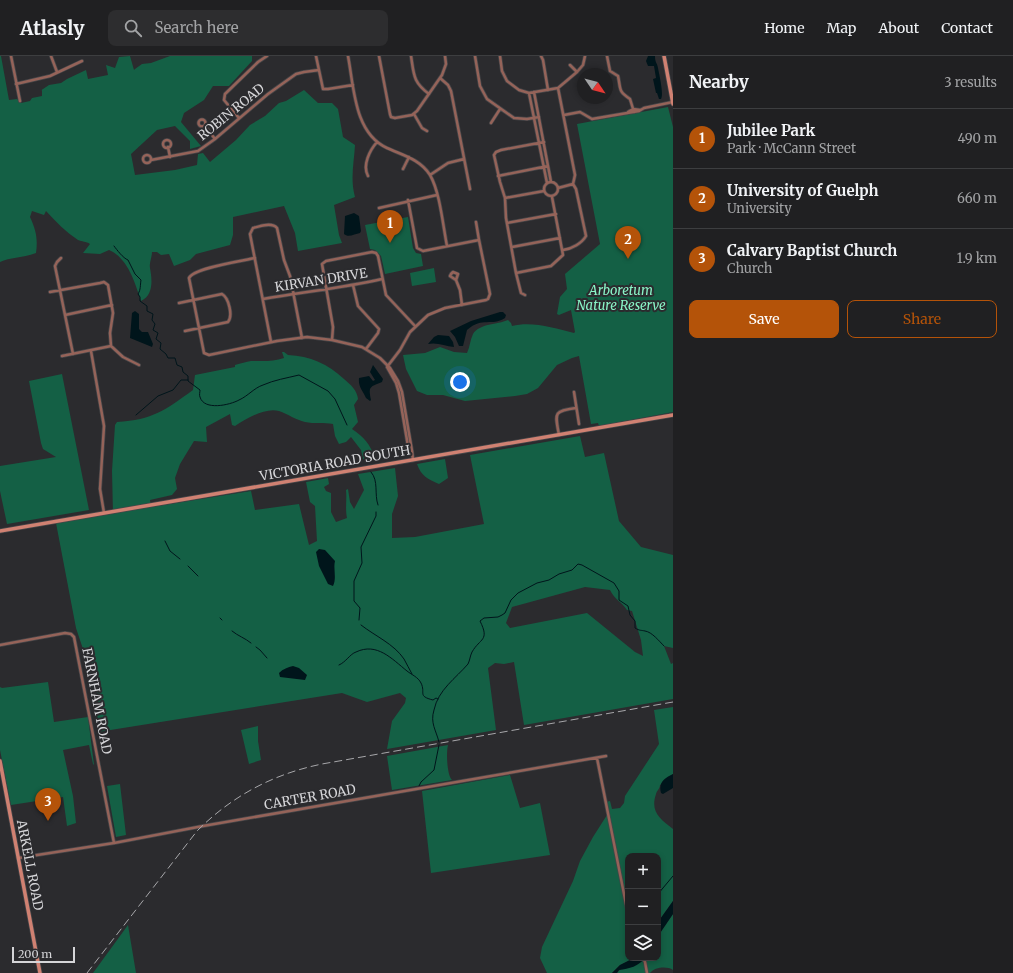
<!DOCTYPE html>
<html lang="en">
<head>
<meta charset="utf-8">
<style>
	:root { --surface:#202022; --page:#2d2d2f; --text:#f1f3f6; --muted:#a2a3a5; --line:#3d3e40; --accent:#b45309 }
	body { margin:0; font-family:Merriweather,serif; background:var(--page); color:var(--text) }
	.controls { position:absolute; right:12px; bottom:12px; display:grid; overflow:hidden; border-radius:8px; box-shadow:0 2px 6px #0003 }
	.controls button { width:36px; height:36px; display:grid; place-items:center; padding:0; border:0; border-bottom:1px solid var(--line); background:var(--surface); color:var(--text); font:20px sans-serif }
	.compass { position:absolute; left:577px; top:12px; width:36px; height:36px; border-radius:50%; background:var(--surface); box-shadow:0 2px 6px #0003; rotate:125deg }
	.scale { position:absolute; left:12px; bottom:10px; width:63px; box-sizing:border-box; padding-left:4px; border:2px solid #d5d5d8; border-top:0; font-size:11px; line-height:14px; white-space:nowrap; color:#d5d5d8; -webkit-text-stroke:3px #2b2b2e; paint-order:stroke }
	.you { position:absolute; left:460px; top:326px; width:14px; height:14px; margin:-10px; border:3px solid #fff; border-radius:50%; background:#1a73e8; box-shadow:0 0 0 6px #1a73e833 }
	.badge { display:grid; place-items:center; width:26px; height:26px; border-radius:50%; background:var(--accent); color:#fff; font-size:13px; font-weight:700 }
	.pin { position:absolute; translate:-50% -33px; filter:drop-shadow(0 1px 2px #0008) }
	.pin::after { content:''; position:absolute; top:21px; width:14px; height:12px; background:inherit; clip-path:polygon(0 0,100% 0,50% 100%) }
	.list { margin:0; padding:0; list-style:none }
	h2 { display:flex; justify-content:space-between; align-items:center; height:52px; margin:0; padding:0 16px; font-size:17px }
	h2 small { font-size:13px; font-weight:400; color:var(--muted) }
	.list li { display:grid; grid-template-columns:26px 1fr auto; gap:12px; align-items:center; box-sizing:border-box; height:60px; padding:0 16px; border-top:1px solid var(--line) }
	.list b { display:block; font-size:15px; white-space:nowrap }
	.list p { margin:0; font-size:13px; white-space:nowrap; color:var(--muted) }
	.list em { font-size:13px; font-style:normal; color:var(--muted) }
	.actions { display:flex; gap:8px; padding:12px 16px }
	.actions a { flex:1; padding:9px 0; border:1px solid var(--accent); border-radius:8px; text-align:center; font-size:14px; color:var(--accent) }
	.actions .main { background:var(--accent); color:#fff }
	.icon { flex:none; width:22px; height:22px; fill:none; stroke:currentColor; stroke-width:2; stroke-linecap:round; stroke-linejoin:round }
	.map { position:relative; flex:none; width:673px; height:917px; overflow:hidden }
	header { display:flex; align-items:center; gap:24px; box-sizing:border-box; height:56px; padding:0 20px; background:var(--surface); border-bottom:1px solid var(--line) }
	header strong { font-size:19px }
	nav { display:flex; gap:22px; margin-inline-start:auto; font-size:14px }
	.search { width:280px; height:36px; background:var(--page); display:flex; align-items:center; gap:10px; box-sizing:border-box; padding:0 14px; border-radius:8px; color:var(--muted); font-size:15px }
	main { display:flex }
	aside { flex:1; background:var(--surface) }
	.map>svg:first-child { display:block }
	.green { fill:#146045; fill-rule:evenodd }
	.water { fill:#00151b }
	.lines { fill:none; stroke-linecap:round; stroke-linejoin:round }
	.stream { stroke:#00151b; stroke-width:1 }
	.street-casing { stroke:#464649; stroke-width:4 }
	.secondary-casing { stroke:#464649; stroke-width:5 }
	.street { stroke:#956359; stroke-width:2.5 }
	.secondary { stroke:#d08172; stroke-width:3.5 }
	.rail { stroke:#a7a7aa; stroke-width:1; stroke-dasharray:8 4; stroke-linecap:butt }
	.labels { text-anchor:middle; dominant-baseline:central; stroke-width:4; stroke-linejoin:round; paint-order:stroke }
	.street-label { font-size:13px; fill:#d5d5d8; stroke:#2b2b2e }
	.park-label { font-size:13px; font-style:italic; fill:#89f4c7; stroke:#2b2b2e }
</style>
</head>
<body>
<header>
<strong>Atlasly</strong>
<div class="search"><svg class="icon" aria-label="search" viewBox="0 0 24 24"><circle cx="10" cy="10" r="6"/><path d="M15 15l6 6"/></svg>Search here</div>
<nav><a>Home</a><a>Map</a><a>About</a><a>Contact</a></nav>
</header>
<main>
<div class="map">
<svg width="673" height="917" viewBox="0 0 673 917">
	<rect width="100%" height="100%" fill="#2b2b2e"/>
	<path class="green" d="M0,0h1l8,44 8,-1 4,4 9,-2 2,-3 10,-2v-6l-2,1 9,-6 12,-2 6,-4 19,-9 2,9 20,-4 -2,-10 9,3 4,-11 11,-1 4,14 1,-1 7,-5 9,-1 19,-7h82v5l-23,25h-16l-9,14 -20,13 -3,9 20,24 -11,3v-8l-15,-15 -18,4 -26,24 4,21 40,-5 22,-5 1,-11 5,-1 7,9 26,-22 14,-15 15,-9 14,-13 7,-2 18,-11 14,13h14l6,6 5,28 12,8c-1,18 -5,34 0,52l-21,8 5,30 3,8 -44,8 -3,-18 -11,-27 -51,11v18l-3,10 -34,9 -6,6 -16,6 -5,-12 -8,1 -4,-3h-5c0,5 -3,11 -2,16 2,11 4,27 -9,33 -6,-18 -13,-43 -32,-51l-9,4 -17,-1 7,-9c-4,-3 -8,-2 -12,-4 -12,-8 -22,-18 -32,-29l-2,4 -12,-4 -2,6c6,13 8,22 6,36 -13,5 -25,4 -36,9z
		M668,51l5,20v285l-74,14 -1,-3 -7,1 -12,-68 -7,2 -15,7 -19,23 -11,6 -12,2 -50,5 -22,-6h-16l-10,-4 -11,-22 -3,-14 22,-2 15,-6 14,5 13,1c3,-6 3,-13 6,-19 7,-11 24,-9 35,-14l3,3 1,3c20,-5 42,2 62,7l1,-1 -4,-22 -12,5 -2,-1 3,-17 7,-8 -2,-15 35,-30 -23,-120z
		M408,161l5,31 3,5 5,1 2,12 -38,8 -4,-18 -6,-6 -5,-1 -5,-24z
		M434,212l2,14 -24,4 -2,-13z
		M282,296h2l4,3c22,1 40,9 56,24 7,6 13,11 14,20l-4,6 4,17 -6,7c12,8 18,15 23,29l-4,2 -1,2 -7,-3 -2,-9 -10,-13 -5,5 -7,2 -4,-8 -2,-12c-9,-2 -19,0 -28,-2 -9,-2 -17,-8 -26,-11 -14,-4 -33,8 -44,15l-3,-1 -2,-11 -24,13 1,15 -13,-1 -14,23 -5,14 2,11 -5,6 -22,5 1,7 100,-16 4,19 44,-6 10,41 8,-4 -2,-35 -5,-4 -4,-20 22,-4 1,6 -5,3 2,4 5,2v19l5,10 11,-4c-2,-10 0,-18 -1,-28l2,-1 2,13 4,7 10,-19 -6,-16 37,-6 3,28 -6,18v24l23,-1 69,-13 -14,-69 110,-19 5,21 19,-4 15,68 22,26 32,8v93l-9,-2 7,18 2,-1v36l-149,26 -10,-63 -10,2 -9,-1 -7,5 8,62 -109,19 5,-28 13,-18 1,-5 -6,-5 -33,9 -25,-9 -244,39 -14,-80 -8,-24 -20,-105 57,-10 -1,-42 3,-46 2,-3c36,-2 48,-12 76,-32l2,-15 40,-8v-2c6,-2 11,-3 16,-4 11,0 22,1 33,-3zM585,531l25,3c4,9 12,12 17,20l5,1 9,29 2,16 -8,-4 -48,-39 -77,15 -4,-5 6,-16z
		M62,318l27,136 -82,14 -7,-33v-25l56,-9 -13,-8 -2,-6 -12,-62z
		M445,403l3,19 -9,6c-11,-5 -18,-8 -22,-20z
		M48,626l6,40 34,-5 6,48 -1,-1 -4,-19 -26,5 10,46 3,27 -9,3 -4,-29 -52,8 -11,-55v-63l2,1z
		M673,651v67l-13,11c0,4 -3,5 -4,9 -6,18 4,25 17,35v72l-15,21v-66h-30v102h6l-14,7 -8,8h-65l-7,-15 2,-11 31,-66 7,-20 13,-24 14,-22 1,-5 -2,-8 4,-1 2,8 8,-1 4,-5 1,-7 34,-52 -5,-34z
		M258,670v15l3,19 -12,4 -8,-34z
		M448,689c-2,8 -1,30 4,35l-60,10 -5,-34z
		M510,719l10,33 20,-5 10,52 -119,18 -9,-82z
		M120,728l6,51 -10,2 -9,-51z
		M673,858v56c-6,-4 -18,-3 -23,3h-33c6,-9 21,-7 28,-15h13v-22z
		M128,869l8,48h-43z"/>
	<path class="water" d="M648,0h7c0,7 2,6 3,12 1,6 6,26 3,31h-2l-2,-6h-1l-3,-14 3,-1 -2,-12h-6l-2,-5z
		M354,157l5,3 2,15 -1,2c-5,1 -12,5 -16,1l1,-18z
		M135,255l4,3v15l3,3h6l5,12 -1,3 -22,-9 2,-25z
		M500,256h3l3,3 -1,3c-14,9 -22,-2 -38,12l-4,16h-4l-4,-9 -5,-6 21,-10z
		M438,279l11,1 4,6 1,5c-9,-1 -17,-5 -26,-3l6,-7z
		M373,309l10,14 -1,3c-12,5 -14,4 -11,18l-1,1 -4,-3c-3,-7 -8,-11 -7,-20l10,-2 4,5 2,-1 -5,-8z
		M319,493l6,1 10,11c-2,8 2,17 -2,25l-5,-2 -9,-18 -3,-14z
		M293,610l6,2 8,7 -2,5 -25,-3 -1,-4c4,-4 9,-6 14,-7z
		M673,718v14l-10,6 -2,-1c-3,-11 4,-15 12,-19z
		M673,845v13l-15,22v-14z
		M634,902h11c-6,8 -16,11 -26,12l-2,3h-5l8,-8z"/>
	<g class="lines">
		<path class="stream" d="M114,190c3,4 9,12 14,14l7,14 6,6c-1,6 0,9 -3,14l2,3v4l7,5v5l6,3 -1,6 3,4 -2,6 5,3 -2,6 5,4 -1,6 6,5 2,4h7l2,7 5,2 1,5 5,4v5l12,9c0,2 -1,5 0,7 4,14 30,8 39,3 9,-4 15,-12 24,-15 11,-5 24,-7 36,-10l29,16 7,8 12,26
			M136,359l22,-19 15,-6 8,-10h7
			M371,416c8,9 3,22 7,33
			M165,485l5,10 10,8
			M188,510l10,10
			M220,562l2,2
			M359,564l1,-12 -6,-7v-20l8,-18 -1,-16 15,-31v-4
			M361,569c14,11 33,19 43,34 3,5 5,10 8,15
			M232,575c6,5 13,7 19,12
			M256,591l4,3 7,8
			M339,609c7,-3 11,-11 17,-13 21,-10 36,7 51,19 5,4 11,6 14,12 5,10 -4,13 12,17l3,-2 2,1
			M439,686c-3,-12 -9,-19 -5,-32 4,-20 22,-32 34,-46 2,-4 2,-8 4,-12 8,-14 18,-11 8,-31l4,-3 14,-1 4,-2 3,-2 6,-13 7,-7 19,-10 12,-3 10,-6 13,-4 6,-6 4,1 32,18 5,8v9l9,6 2,9 5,6v7c5,3 6,2 10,3 7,1 14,10 19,15
			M419,730l2,-4 13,-12 5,-25
			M658,838l15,-18"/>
		<g class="street-casing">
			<path id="street" d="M11,0l9,45
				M51,0l6,16
				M316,0l7,33h5l25,-4
				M348,0c6,31 6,77 39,92 15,7 33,11 43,27 10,17 13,51 17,71
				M379,0l11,58 1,3 4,1 17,-3 5,-4 25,-36 4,-11 -1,-8
				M411,0c3,19 2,26 18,38
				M475,0l5,30 7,13 27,19 13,1 12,-2
				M500,0l2,15 5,10 12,9 10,3 29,-5 19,-16 6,-7 2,-9
				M541,0l2,4 5,30
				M607,0l3,15 8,5c3,14 0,15 12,23l4,13
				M570,9l7,7
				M440,22l8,7 3,6 19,98
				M16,28l34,-8 32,-15
				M534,36l17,90
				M529,37l18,90
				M628,56l5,-3 7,1
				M414,58l8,14 5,3
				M564,59l16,-3 12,7 47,-8 5,-3 29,-6
				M239,62l-15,-18 1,-6 33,-32 9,-6
				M198.5 67a3.5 3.5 0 1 1 7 0a3.5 3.5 0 1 1-7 0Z
				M491,67l9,-14
				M205,70l10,13
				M163 88a4 4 0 1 1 8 0a4 4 0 1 1-8 0Z
				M168,91l2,10
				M143 103a4 4 0 1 1 8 0a4 4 0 1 1-8 0Z
				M151,104l47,-9 17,-12 53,-45 28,-20 8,-2 15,-2
				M403,113l6,-12
				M430,119l18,-12 16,-4
				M368,120c-6,-11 2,-26 9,-34
				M498,120l50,-10
				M544 133a7 7 0 1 1 14 0a7 7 0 1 1-14 0Z
				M558,132l15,-4 2,-9 -17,-87
				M505,142l39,-7
				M408,144l9,48 6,3 56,-11 -3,-18
				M379,152l58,-13
				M507,167l49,-9
				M512,191l48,-9
				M563,194c9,-1 19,-7 23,-14l-10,-47 -3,-5
				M61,202l-4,4 -2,4 18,88
				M255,202c-13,3 -62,10 -66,20l15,75 5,2 68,-14 30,-4 25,3 30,7 18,11 10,10 8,13 4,11 10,59 1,9
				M516,217l35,-7 12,-11 -11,-58
				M456,224l2,-6 -5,-2 -2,2 -1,2 6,4 4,10 2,15
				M353,229l5,21 21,23 -1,4 -12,16
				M50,236l50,-9 4,-1 4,3 5,28 -3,20 1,13 12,11 16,8
				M525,239l-4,-2 -5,-20 -10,-55 -1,-20 -5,-16 -6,-27 2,-3 5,-2 43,-8
				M263,243c40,-7 80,-11 119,-20
				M179,247l43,-9c7,4 11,22 6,28l-43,9
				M65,259l47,-10
				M332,284l1,-13 -11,-63 4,-3 46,-9 4,1 2,3 8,39 29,31
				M271,286l-21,-108 3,-6c7,-2 19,-6 24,0l7,32 6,16 12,62
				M91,295l13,75 -4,63 4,24
				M62,300l49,-10
				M387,311l13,-17 10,-18 18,-17 17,-7 41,-8 2,-1 2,-5 -11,-54
				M387,311l9,16 3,10 10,59 3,3
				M574,336l5,32
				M559,379c-4,-22 -6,-24 17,-27
				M0,589l65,-12 6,1 3,3 40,206
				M597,702l31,156
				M18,802l96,-15 89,-17 403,-70
				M643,902l2,4 2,11"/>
		</g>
		<g class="secondary-casing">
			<path id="secondary" d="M664,0l9,48
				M0,475l673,-116
				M0,705l40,212"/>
		</g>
		<use href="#street" class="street"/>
		<use href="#secondary" class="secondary"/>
		<path class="rail" d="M87,917l110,-142c35,-35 76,-57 125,-67l351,-62"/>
	</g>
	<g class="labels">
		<g class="street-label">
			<text transform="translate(231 56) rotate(-39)">ROBIN ROAD</text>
			<text transform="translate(321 224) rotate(-9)">KIRVAN DRIVE</text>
			<text transform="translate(335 407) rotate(-10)">VICTORIA ROAD SOUTH</text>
			<text transform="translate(97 645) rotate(79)">FARNHAM ROAD</text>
			<text transform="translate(310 741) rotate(-10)">CARTER ROAD</text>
			<text transform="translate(30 809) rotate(79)">ARKELL ROAD</text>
		</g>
		<g class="park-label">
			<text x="621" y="234">Arboretum<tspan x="621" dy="15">Nature Reserve</tspan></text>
		</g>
	</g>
</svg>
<div class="controls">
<button>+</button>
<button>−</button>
<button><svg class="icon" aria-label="layers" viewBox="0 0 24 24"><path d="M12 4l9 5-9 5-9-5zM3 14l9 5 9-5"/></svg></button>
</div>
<svg class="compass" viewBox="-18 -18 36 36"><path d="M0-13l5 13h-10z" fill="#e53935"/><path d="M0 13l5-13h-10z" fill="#a2a3a5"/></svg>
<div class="scale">200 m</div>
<div class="you"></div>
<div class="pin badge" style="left:390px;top:187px">1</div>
<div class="pin badge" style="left:628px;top:203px">2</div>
<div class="pin badge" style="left:48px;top:765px">3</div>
</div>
<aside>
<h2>Nearby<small>3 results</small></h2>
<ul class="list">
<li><span class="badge">1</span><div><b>Jubilee Park</b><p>Park · McCann Street</p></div><em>490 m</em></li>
<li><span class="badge">2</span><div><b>University of Guelph</b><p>University</p></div><em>660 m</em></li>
<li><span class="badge">3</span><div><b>Calvary Baptist Church</b><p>Church</p></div><em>1.9 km</em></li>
</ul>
<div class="actions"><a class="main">Save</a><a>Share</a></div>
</aside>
</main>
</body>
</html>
